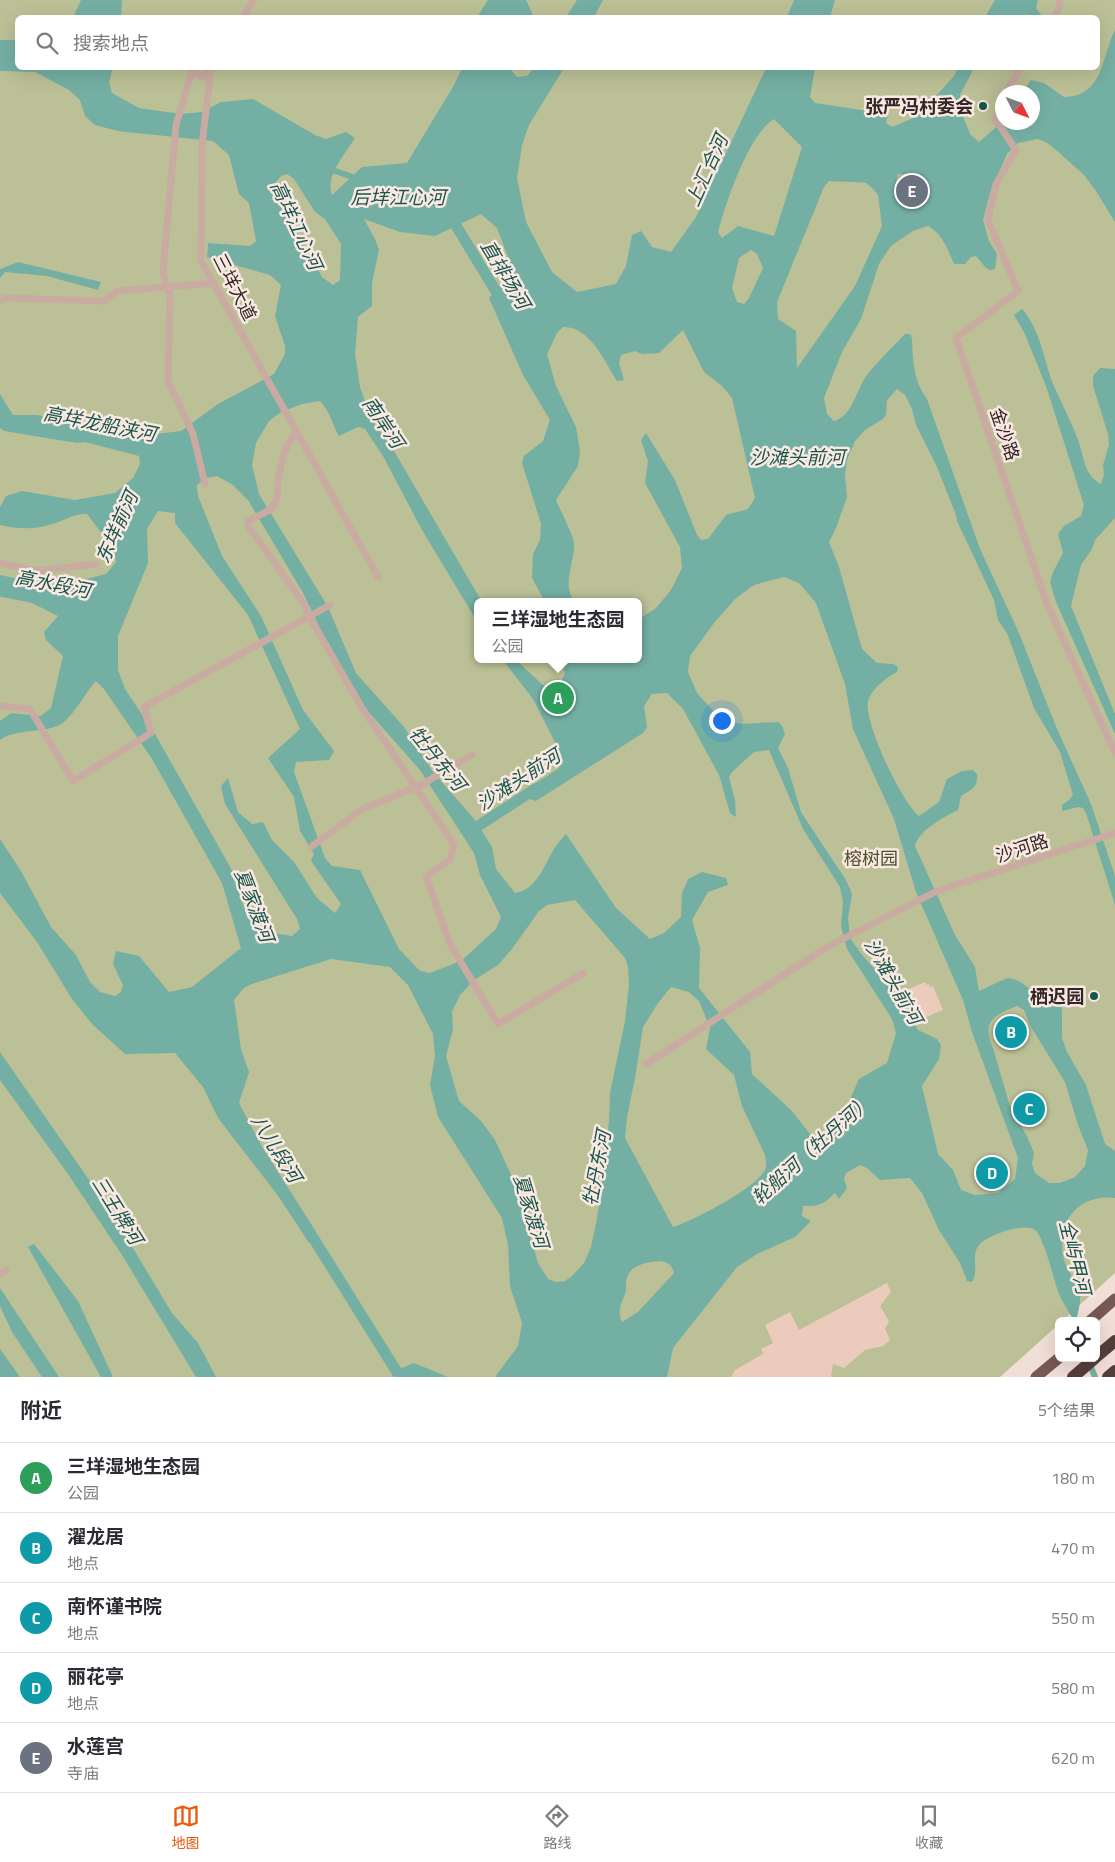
<!DOCTYPE html>
<html lang="zh">
<head>
<meta charset="utf-8">
<style>
	:root { --surface:#fff; --page:#f7f7f7; --text:#2b2b33; --muted:#7c7c81; --line:#e1e1e2; --accent:#ea580c }
	body { margin:0; font-family:"Titillium Web","Noto Sans SC",sans-serif; background:var(--page); color:var(--text) }
	.controls { position:absolute; right:15px; bottom:15px; display:grid; overflow:hidden; border-radius:8px; box-shadow:0 5px 20px #0002 }
	.controls button { width:45px; height:45px; display:grid; place-items:center; padding:0; border:0; border-bottom:1px solid var(--line); background:var(--surface); color:var(--text); font:25px sans-serif }
	.compass { position:absolute; left:995px; top:85px; width:45px; height:45px; border-radius:50%; background:var(--surface); box-shadow:0 5px 20px #0002; rotate:132deg }
	.you { position:absolute; left:721px; top:720px; width:18px; height:18px; margin:-12px; border:4px solid #fff; border-radius:50%; background:#1a73e8; box-shadow:0 0 0 8px #1a73e833 }
	.badge { display:grid; place-items:center; width:32px; height:32px; border-radius:50%; background:var(--accent); color:#fff; font-size:16px; font-weight:700 }
	.pin { position:absolute; translate:-50% -50%; border:2px solid #fff; box-shadow:0 1px 5px #0006 }
	.popup { position:absolute; left:474px; top:598px; width:168px; height:65px; box-sizing:border-box; display:grid; place-content:center; border-radius:8px; background:var(--surface); filter:drop-shadow(0 1px 4px #0005); font-size:16px; white-space:nowrap; color:var(--muted) }
	.popup b { font-size:19px; color:var(--text) }
	.popup::after { content:''; position:absolute; left:50%; top:100%; margin-left:-10px; border:10px solid transparent; border-top-color:var(--surface) }
	.list { margin:0; padding:0; list-style:none }
	h2 { display:flex; justify-content:space-between; align-items:center; height:65px; margin:0; padding:0 20px; font-size:21px }
	h2 small { font-size:16px; font-weight:400; color:var(--muted) }
	.list li { display:grid; grid-template-columns:32px 1fr auto; gap:15px; align-items:center; box-sizing:border-box; height:70px; padding:0 20px; border-top:1px solid var(--line) }
	.list b { display:block; font-size:19px; white-space:nowrap }
	.list p { margin:0; font-size:16px; white-space:nowrap; color:var(--muted) }
	.list em { font-size:16px; font-style:normal; color:var(--muted) }
	.icon { flex:none; width:28px; height:28px; fill:none; stroke:currentColor; stroke-width:2; stroke-linecap:round; stroke-linejoin:round }
	.map { position:relative; flex:none; width:1115px; height:1377px; overflow:hidden }
	.search { position:absolute; background:var(--surface); box-shadow:0 5px 20px #0002; left:15px; right:15px; top:15px; height:55px; display:flex; align-items:center; gap:12px; box-sizing:border-box; padding:0 18px; border-radius:8px; color:var(--muted); font-size:19px }
	.sheet { height:415px; background:var(--surface) }
	nav { display:flex; justify-content:space-around; align-items:center; box-sizing:border-box; height:70px; border-top:1px solid var(--line); background:var(--surface); font-size:14px; color:var(--muted) }
	nav a { display:grid; justify-items:center; gap:2px }
	nav .on { color:var(--accent) }
	.map>svg:first-child { display:block }
	.green { fill:#bcc096; fill-rule:evenodd }
	.plaza { fill:#eacbbc }
	.water { fill:#74afa3; fill-rule:evenodd }
	.lines { fill:none; stroke-linecap:round; stroke-linejoin:round }
	.canal { stroke:#74afa3; stroke-width:6 }
	.river { stroke:#74afa3; stroke-width:11 }
	.street { stroke:#c9aba2; stroke-width:7 }
	.primary { stroke:#765855; stroke-width:11 }
	.highway { stroke:#553d3b; stroke-width:12 }
	.poi-dot { fill:#19564b; stroke:#f9e9e2; stroke-width:2 }
	.labels { text-anchor:middle; dominant-baseline:central; stroke-width:5; stroke-linejoin:round; paint-order:stroke }
	.poi-label { font-size:18px; font-weight:bold; fill:#332625; stroke:#f9e9e2; text-anchor:end }
	.street-label { font-size:18px; fill:#332625; stroke:#f9e9e2 }
	.park-label { font-size:18px; fill:#4d5228; stroke:#f9e9e2 }
	.water-label { font-size:19px; font-style:italic; fill:#19564b; stroke:#f9e9e2 }
</style>
</head>
<body>
<div class="map">
<svg width="1115" height="1377" viewBox="0 0 1115 1377">
	<rect width="100%" height="100%" fill="#f1ded6"/>
	<path class="green" d="M0,0h1115v1273l-53,48h-3v3l-59,53h-1000zM18,18h1080v50h-1080zM1002,92h30v30h-30zM478,602h160v57h-160z"/>
	<path class="plaza" d="M925,982l1,3 3,-1 1,3 3,-1 10,24 -19,8 -6,-15 -11,4 -6,-15z
		M887,1283l4,9 -11,14 9,15 -4,8 5,11 -7,6 -18,4 -21,18 -11,-4 -2,13h-100l4,-7 28,-16 -2,-5 12,-6 -8,-18 25,-13 9,18z"/>
	<path class="water" d="M81,0h41l-1,17h-48z
		M488,0h38l8,17h-57z
		M577,0h26l-9,17h-28z
		M794,0h41l-5,17h-43z
		M995,0h43l-2,8 7,9h-14l-3,-3 -6,3h-35z
		M1115,30v192l-19,-31 -12,-16 -29,-26 -8,-6 -9,-4 -20,4 -11,11 -17,39 -7,27 6,21 8,13 -2,15 -5,1 -4,-2 -10,-12 -5,1 -6,7h-11c-6,-14 -12,-31 -26,-38l-15,5 -22,15 -12,18 -18,55 -19,33 -18,46 3,16 7,7c19,-5 22,-32 33,-46 10,-13 23,-25 34,-37l4,-4h5l2,4c1,23 1,42 15,61l53,150 39,84 38,96 34,75 24,72v29l-29,-92 -3,-5 -5,-1 -16,4v-6l8,-6 3,-4 -13,-43 -26,-44 -27,-75 -9,-13 -4,-20 -37,-79 -1,-6 -19,-48 -21,-42 -4,-16 -7,-14 -8,-6 -10,11 -1,15 -3,4 -18,11 -10,11 -8,19 -2,16 2,21 -11,31 -7,14 10,25 23,82 15,14 16,1 5,3 -1,5c-10,5 -27,18 -29,30 -4,21 34,101 51,114l20,-14 8,-23 15,-8 11,-1 4,4c1,15 -6,15 -16,22l-3,14c-13,6 -40,21 -43,36l40,89 20,32 4,24c9,-3 17,-9 26,-12 12,-4 26,11 34,20l18,-9 5,20v28l5,14 19,33 19,59 10,7v47c-5,0 -11,-1 -15,0 -33,5 -44,37 -35,65 4,11 13,20 15,31 1,9 -2,18 -4,27h-2c-5,-9 -11,-18 -15,-27 -5,-13 -15,-57 -24,-64 -10,-8 -45,5 -54,13 -12,10 -1,28 -9,39l-5,-1 -7,-18 -21,-33 -17,-37 -12,-15 -30,2 -13,-12 -7,-3 -14,8 -2,6 3,9 -8,11 -4,-6c-12,12 -15,13 -32,13l-1,10 9,5 -16,16 -38,17 -20,13 -64,81 -6,29h-172l23,-31 4,-23 -12,-37 -2,-41 -6,-27 -64,-101 -8,-32 5,-29 -2,-22 -25,-49 -18,-18 -59,-8 -79,25 -8,4 -10,12 7,49 8,23 -10,31 22,42 50,79 6,14 -8,5 -30,-46 -61,-79 -15,-31 -28,-34 -50,1 -33,-30 -20,-25 -35,-57 -37,-49v-54l21,32 30,56 25,28 14,27 10,10 15,4 6,-4 2,-7 -10,-21 3,-13 23,5 30,36 23,-5 49,-39 -19,-65 -70,-124 -48,-70 -8,-8c-11,12 -20,31 -32,41 -17,13 -46,5 -64,18v-19l11,-8 30,3 10,-8 12,-52 -17,-16 -2,-8 14,-16 -58,-29v-12l14,3 21,11 17,-1 54,-14 10,-12 -2,-13 -27,-35c-13,-1 -23,7 -35,10 -17,6 -35,5 -52,1v-18l6,-11 16,-5 53,9 40,-7 18,-15 7,-14 -1,-8 -54,-14 -8,1 -73,-12 -4,-3v-34l13,21h24l103,21 41,-5 37,-27 56,-30 11,-20v-8l-10,-30 6,-31 -11,-10 -63,-18 1,-14 42,3 6,-5 -7,-38 -10,-9 -10,-39 -16,-14 -95,-10 -23,-6 -10,-9 -5,-16 -11,-10 -34,-18 -35,-1v-31h17l1,28h95l-4,14 3,11 27,15 42,6 21,-2 19,-10 32,-3 62,36 11,4 20,-7 9,6c-10,16 -30,38 -23,57l30,-28 45,-4 47,-78 8,-17h50l-1,2 6,7 10,-1 7,-8h30l-35,57 -7,20 -5,33 9,44 26,50 25,20 39,-8 10,-18 6,-31 9,-4 11,16 19,5 25,-35 70,-149h49l-5,29 5,6 53,8 19,-10 2,7 -3,15 6,4 26,-11 36,-40 4,-8h16l-14,27v6l3,15 7,18 9,8 23,-20h30v-30h-9l8,-12 13,3 20,14c5,0 12,-1 16,-3 24,-10 24,-44 35,-64zM774,119l28,28 -28,89 -36,-10 -16,12 -4,-6c8,-29 30,-97 56,-113zM287,174l7,5 21,33 10,7 16,25 -1,36 -7,5 -11,-8 -44,-80 -2,-15 5,-6zM898,174h16l12,7 -10,19h-8l-12,-18zM829,181c7,1 34,1 37,2 5,3 9,8 12,12l4,31 -27,60 -58,82 -1,-37 -18,-12 -1,-17 47,-115zM481,214l16,14 14,37v7l-22,26 34,77 27,45 -7,21 -19,15 -2,7 19,61 -1,16 -7,14 -1,24 13,24h30c-14,-18 0,-40 -1,-58 0,-8 -14,-34 -18,-44l22,-34 2,-15 -4,-24 -20,-41 -9,-32 10,-21 6,-6c27,-1 41,34 54,54l7,-1 -5,-17 2,-8 14,-4 7,3 17,-1 24,-23 21,42 18,14 10,12 23,100 -7,11 -22,6 -18,24 -7,1 -4,-5 -22,-55 -29,-47 -5,7 7,21 -3,22 35,64 2,21 -11,22 -15,18 -18,12v39h-77l4,15 -8,15 -13,-3 -29,-27h-13l31,40 28,55 1,8 -4,7 -41,26 19,6 107,-68 4,-6 -3,-21 8,-12 15,-1 16,16 36,66 11,38 6,4 -1,-16 -6,-24 3,-5 22,-20 15,-2 34,79 37,58 3,15 -2,24 6,23 45,70 4,14 -9,30 -28,16 -20,45 -13,17 -12,-2 -23,-29 -39,-36 -2,-22 -51,-64 1,-40 -8,-28 16,-28 20,-7 -2,-7 -24,-6 -14,7 -6,14 -1,24 -17,16 -14,6 -34,-31 -50,-74c-3,4 -7,7 -10,12 -11,16 -18,44 -41,47l-19,-24 -4,-22 -17,-27 -42,-48 -29,-45 -48,-54 -28,-66 -69,-113 -7,-29 4,-22 13,-22 12,-9 21,-8 18,-3c10,10 12,23 19,35l19,-9 7,2 18,27 39,74 56,93v-21h4l-88,-151 -23,-32 -11,-32 -5,-33 3,-37 14,-11v-23l7,-33 -4,-11 -11,-20 36,13 35,4zM751,250l6,4 6,14 -14,30 -5,6 -7,-2 -5,-14 7,-30zM217,476l16,9 15,15 55,93 47,98 70,79 54,83 6,22 21,42 -5,12 -35,32 -31,12 -10,-2 -21,-22 -39,-79 -28,-4 -7,-8 -31,-86 2,-10 33,-2 5,-9 -31,-41 -42,-94 -39,-60 -24,-60 -1,-11 9,-7zM158,511l17,2v10l73,92 52,114 -32,29 26,39 6,34 14,23 -3,7 30,43 -6,9 -18,-15 -23,-36 -22,-22 -9,-18 -11,2 -14,-12 -10,-34 -7,8 4,18 72,115 3,10 -8,7 -31,-5 -9,-7 -9,-19 -10,-33 -78,-138 -30,-45 -7,-19v-34l30,-73 -1,-34zM784,577l15,6 17,20 29,81 8,45 41,90 22,73 47,108 9,32 46,126 -3,21 -17,14 -23,2 -14,-5 -8,-20 -15,-16 -16,-68 17,-27 2,-14 -4,-6 -19,-9 -19,-34 -36,-40 -13,-18 -2,-20 4,-24 -6,-14 -45,-68 -13,-44 -10,-20 7,-14 -2,-6 -4,-6 -39,2 -21,-7 -22,-24 -9,-21 2,-16 24,-33 21,-24 19,-14zM575,900l50,58 3,9 1,17 -4,37 -15,72 -1,29 -12,97 -6,28 -7,16 -12,13 -7,5 -9,1 -8,-3 -10,-16 -24,-82 -19,-41 -14,-19 -22,-20 -13,-45 7,-27 -1,-17 8,-17 14,-15 24,-15 14,-16 27,-38 8,-6zM671,987l18,5 10,9 11,27 -4,21 28,26 8,31 23,49c1,5 2,10 0,15 -9,18 -72,51 -92,57l-48,-89 2,-21 8,-39 8,-51 15,-24zM1017,1006l7,4 7,17 34,55 13,43 10,25 -3,16 -10,11 -15,6h-11l-14,-10 -3,-9 2,-11 -7,-17 -16,-26 -18,-62c-12,-27 1,-33 24,-42zM661,1261c8,2 11,4 13,12l-36,39 -16,10c-5,-10 -1,-18 3,-28 2,-5 0,-10 2,-16 4,-14 21,-16 34,-17z
		M18,262l83,20 -3,8 -51,-14 -42,-4 -5,6v-9z
		M1022,309c18,20 22,51 31,75 8,18 17,35 24,53 7,17 6,38 24,47l3,-9 -1,-10 6,-20 -1,-11 -15,-48v-10l7,-8 15,1v149l-20,22 -3,9 -11,16 -10,41 44,108v20l-59,-132 -6,-20 3,-10 10,-19 -5,-19 6,-8 17,-10 3,-11 -38,-119 -22,-54 -10,-17z
		M0,1052l110,158 62,103 26,30 18,34h-20l-74,-122 -54,-81 -68,-94z
		M34,1244l44,57 35,76h-12l-73,-130z
		M0,1288l59,89h-17l-30,-45 -12,-26z
		M0,1349l20,28h-20z
		M414,1363l34,14h-55l-1,-5z"/>
	<g class="lines">
		<path class="canal" d="M327,168l31,11
			M1089,1362l6,15"/>
		<path class="river" d="M449,214l54,89
			M0,591l31,6
			M469,832l66,-43
			M307,1228l93,149"/>
		<path class="street" d="M242,18l12,-18
			M1053,18l6,-10 1,-8
			M211,68l-9,77 -1,116 177,316
			M1006,92l14,-24
			M1002,102l-7,17 21,31 -20,34 -8,36 30,71 -62,47 91,266 68,149
			M0,300l5,-2 99,3 13,-10 96,-8
			M297,432c-13,14 -16,31 -19,50 -1,9 1,18 -6,26 -6,5 -17,9 -24,13v5l57,79 4,11 53,92 92,136 -4,16 -24,16 24,68 48,80 85,-51
			M205,484l-12,-50 -25,-53 2,-87 -4,-8 -3,-17 13,-144 16,-53 11,5 7,-9
			M0,563l35,8 61,-7
			M0,706l30,3 43,72 78,-48 -7,-26 186,-102
			M311,847l50,-37 60,-25 51,-30
			M646,1064l181,-117 110,-56 178,-58
			M0,1274l6,-4"/>
		<path class="primary" d="M1090,1321l25,-22
			M1036,1377l23,-19"/>
		<path class="highway" d="M1096,1357l19,-16
			M1073,1377l22,-19
			M1108,1377l7,-6"/>
	</g>
	<g class="poi-dot">
		<circle cx="983" cy="106" r="5"/>
		<circle cx="1094" cy="996" r="5"/>
	</g>
	<g class="labels">
		<g class="poi-label">
			<text x="973" y="106">张严冯村委会</text>
			<text x="1084" y="996">栖迟园</text>
		</g>
		<g class="street-label">
			<text transform="translate(235 287) rotate(63)">三垟大道</text>
			<text transform="translate(1005 434) rotate(71)">金沙路</text>
			<text transform="translate(1022 848) rotate(-18)">沙河路</text>
		</g>
		<g class="park-label">
			<text x="871" y="858">榕树园</text>
		</g>
		<g class="water-label">
			<text transform="translate(706 170) rotate(-66)">上汇合河</text>
			<text x="398" y="196">后垟江心河</text>
			<text transform="translate(297 225) rotate(65)">高垟江心河</text>
			<text transform="translate(506 274) rotate(59)">直排场河</text>
			<text transform="translate(384 422) rotate(56)">南岸河</text>
			<text transform="translate(100 423) rotate(11)">高垟龙船浃河</text>
			<text x="797" y="456">沙滩头前河</text>
			<text transform="translate(116 527) rotate(-66)">东垟前河</text>
			<text transform="translate(53 583) rotate(11)">高水段河</text>
			<text transform="translate(438 758) rotate(51)">牡丹东河</text>
			<text transform="translate(518 779) rotate(-33)">沙滩头前河</text>
			<text transform="translate(255 905) rotate(69)">夏家渡河</text>
			<text transform="translate(894 981) rotate(60)">沙滩头前河</text>
			<text transform="translate(277 1148) rotate(58)">八儿段河</text>
			<text transform="translate(811 1149) rotate(-42)">轮船河（牡丹河）</text>
			<text transform="translate(596 1168) rotate(-79)">牡丹东河</text>
			<text transform="translate(118 1210) rotate(58)">三王牌河</text>
			<text transform="translate(532 1211) rotate(73)">夏家渡河</text>
			<text transform="translate(1076 1257) rotate(76)">全屿甲河</text>
		</g>
	</g>
</svg>
<div class="controls">
<button><svg class="icon" aria-label="locate" viewBox="0 0 24 24"><circle cx="12" cy="12" r="6"/><path d="M12 2v4M12 18v4M2 12h4M18 12h4"/></svg></button>
</div>
<svg class="compass" viewBox="-18 -18 36 36"><path d="M0-13l5 13h-10z" fill="#e53935"/><path d="M0 13l5-13h-10z" fill="#7c7c81"/></svg>
<div class="you"></div>
<div class="pin badge" style="left:558px;top:698px;background:#2e9e5b">A</div>
<div class="popup"><b>三垟湿地生态园</b>公园</div>
<div class="pin badge" style="left:1011px;top:1032px;background:#0f9aa8">B</div>
<div class="pin badge" style="left:1029px;top:1109px;background:#0f9aa8">C</div>
<div class="pin badge" style="left:992px;top:1173px;background:#0f9aa8">D</div>
<div class="pin badge" style="left:912px;top:191px;background:#6b7280">E</div>
<div class="search"><svg class="icon" aria-label="search" viewBox="0 0 24 24"><circle cx="10" cy="10" r="6"/><path d="M15 15l6 6"/></svg>搜索地点</div>
</div>
<section class="sheet">
<h2>附近<small>5个结果</small></h2>
<ul class="list">
<li><span class="badge" style="background:#2e9e5b">A</span><div><b>三垟湿地生态园</b><p>公园</p></div><em>180 m</em></li>
<li><span class="badge" style="background:#0f9aa8">B</span><div><b>濯龙居</b><p>地点</p></div><em>470 m</em></li>
<li><span class="badge" style="background:#0f9aa8">C</span><div><b>南怀谨书院</b><p>地点</p></div><em>550 m</em></li>
<li><span class="badge" style="background:#0f9aa8">D</span><div><b>丽花亭</b><p>地点</p></div><em>580 m</em></li>
<li><span class="badge" style="background:#6b7280">E</span><div><b>水莲宫</b><p>寺庙</p></div><em>620 m</em></li>
</ul>
</section>
<nav>
<a class="on"><svg class="icon" aria-label="map" viewBox="0 0 24 24"><path d="M3 6l6-2 6 2 6-2v14l-6 2-6-2-6 2zM9 4v14M15 6v14"/></svg>地图</a>
<a><svg class="icon" aria-label="directions" viewBox="0 0 24 24"><path d="M12 3l9 9-9 9-9-9zM9 14v-3h6M13 9l2 2-2 2"/></svg>路线</a>
<a><svg class="icon" aria-label="saved" viewBox="0 0 24 24"><path d="M7 4h10v16l-5-4-5 4z"/></svg>收藏</a>
</nav>
</body>
</html>
